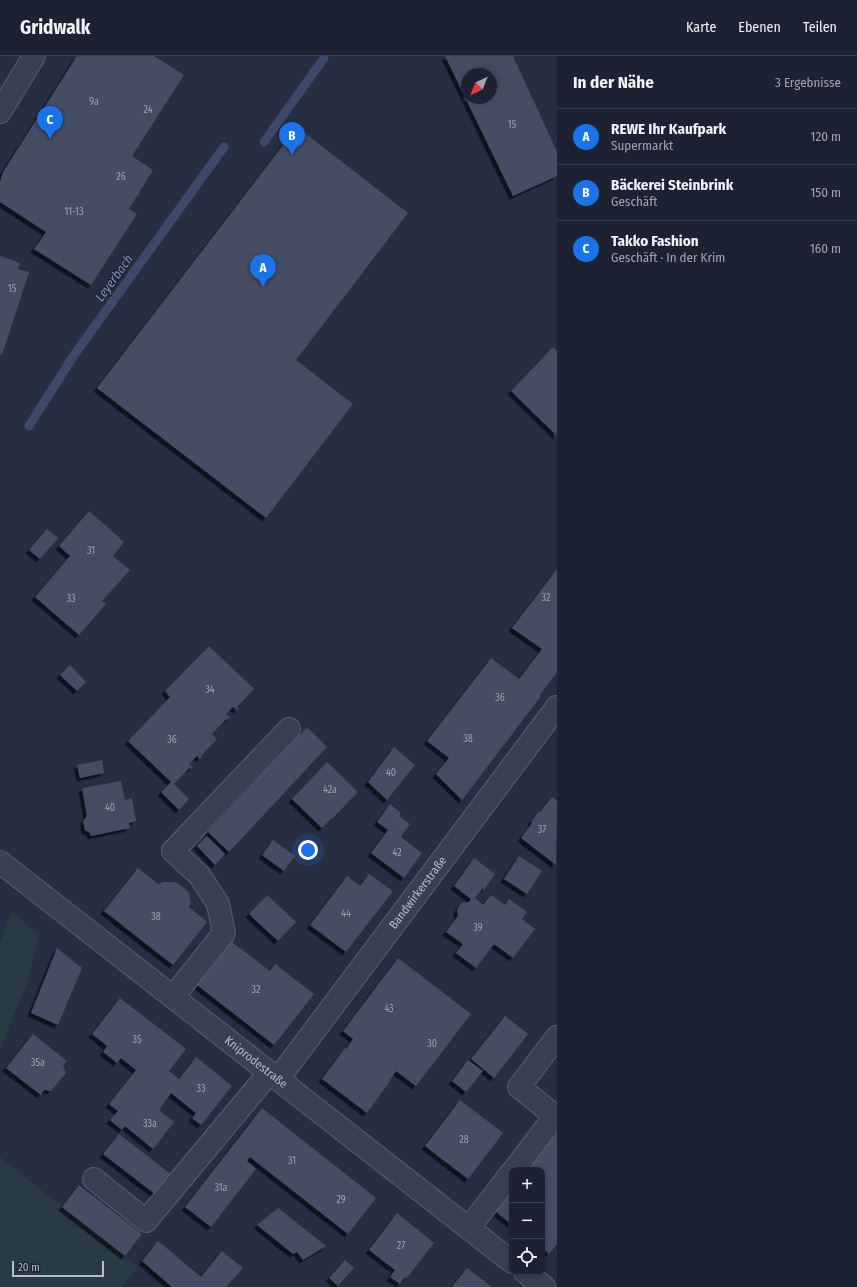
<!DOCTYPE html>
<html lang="de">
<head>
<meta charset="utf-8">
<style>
	:root { --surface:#1c2231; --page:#252a39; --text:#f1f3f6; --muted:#a0a4ab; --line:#3a3f4d; --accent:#1a73e8 }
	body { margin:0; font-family:"Fira Sans Condensed",sans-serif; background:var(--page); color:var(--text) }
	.controls { position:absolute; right:12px; bottom:12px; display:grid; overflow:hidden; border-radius:8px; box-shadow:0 2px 6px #0003 }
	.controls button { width:36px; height:36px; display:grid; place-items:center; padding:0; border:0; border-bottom:1px solid var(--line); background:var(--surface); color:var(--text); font:20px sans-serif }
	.compass { position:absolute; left:461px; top:12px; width:36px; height:36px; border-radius:50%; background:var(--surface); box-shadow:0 2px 6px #0003; rotate:223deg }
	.scale { position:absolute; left:12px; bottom:10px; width:92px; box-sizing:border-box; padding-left:4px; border:2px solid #b7bccb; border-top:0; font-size:11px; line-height:14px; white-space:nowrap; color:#b7bccb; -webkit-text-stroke:3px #1f2536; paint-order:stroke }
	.you { position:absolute; left:308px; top:794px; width:14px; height:14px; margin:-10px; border:3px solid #fff; border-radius:50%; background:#1a73e8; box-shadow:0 0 0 6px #1a73e833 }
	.badge { display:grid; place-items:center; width:26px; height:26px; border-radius:50%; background:var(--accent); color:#fff; font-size:13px; font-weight:700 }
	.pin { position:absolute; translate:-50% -33px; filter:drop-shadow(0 1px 2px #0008) }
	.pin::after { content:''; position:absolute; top:21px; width:14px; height:12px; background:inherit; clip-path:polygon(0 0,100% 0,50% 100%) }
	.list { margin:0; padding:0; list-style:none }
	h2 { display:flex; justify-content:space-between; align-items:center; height:52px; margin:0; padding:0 16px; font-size:17px }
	h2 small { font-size:13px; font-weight:400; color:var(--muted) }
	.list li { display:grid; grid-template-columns:26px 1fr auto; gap:12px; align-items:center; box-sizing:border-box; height:56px; padding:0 16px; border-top:1px solid var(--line) }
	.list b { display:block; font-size:15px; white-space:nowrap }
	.list p { margin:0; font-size:13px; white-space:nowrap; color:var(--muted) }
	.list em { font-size:13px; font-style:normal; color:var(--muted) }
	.icon { flex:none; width:22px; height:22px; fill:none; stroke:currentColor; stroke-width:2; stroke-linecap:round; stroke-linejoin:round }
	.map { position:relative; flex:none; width:557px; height:1231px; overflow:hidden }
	header { display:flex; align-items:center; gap:24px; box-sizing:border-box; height:56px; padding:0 20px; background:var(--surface); border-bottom:1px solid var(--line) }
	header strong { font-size:19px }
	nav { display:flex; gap:22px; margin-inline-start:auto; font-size:14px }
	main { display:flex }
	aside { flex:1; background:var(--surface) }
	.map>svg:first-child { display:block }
	.green { fill:#283b42 }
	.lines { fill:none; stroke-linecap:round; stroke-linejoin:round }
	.stream { stroke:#3b496a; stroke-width:9 }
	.building { fill:#454d63; fill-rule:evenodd; filter:url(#shadow) }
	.minor-casing { stroke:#585e6e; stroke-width:24 }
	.minor { stroke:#3a4051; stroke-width:22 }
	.labels { text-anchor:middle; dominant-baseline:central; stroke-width:3; stroke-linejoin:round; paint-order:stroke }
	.number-label { font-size:10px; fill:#9aa0b1 }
	.street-label { font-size:12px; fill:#b7bccb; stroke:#1f2536 }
	.water-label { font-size:13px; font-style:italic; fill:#7e8eb2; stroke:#1f2536 }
</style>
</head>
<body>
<header>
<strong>Gridwalk</strong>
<nav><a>Karte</a><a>Ebenen</a><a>Teilen</a></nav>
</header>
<main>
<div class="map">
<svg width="557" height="1231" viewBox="0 0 557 1231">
	<defs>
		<filter id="shadow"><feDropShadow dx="-3.5" dy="3.5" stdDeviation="0" flood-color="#0009"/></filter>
	</defs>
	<rect width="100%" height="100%" fill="#262e41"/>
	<path class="green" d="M12,856l27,23 -12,48 -27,66v-106z
		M0,1101l138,110 -16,20h-122z"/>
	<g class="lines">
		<path class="stream" d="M264,86l60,-84
			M29,370l45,-71 150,-208"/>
	</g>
	<path class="building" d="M77,0h77l30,19 -52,81 21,14 -24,39 8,5 -46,71 -57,-36 12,-17 -46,-30v-20l3,-10z
		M445,0h68l44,96v24l-44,20zM467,18h24v24h-24z
		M297,71l111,86 -112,147 57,44 -87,114 -169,-130z
		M0,200l20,7 -2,6 11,3 -27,83 -2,-1z
		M553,291l4,4v85l-46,-45z
		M89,455l35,31 -11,14 17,14 -28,31 4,3 -27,31 -44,-38 35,-41 -11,-10z
		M47,473l11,9 -18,21 -11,-9z
		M557,513v103l-17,23 1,1 -79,104 -26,-26 13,-16 -22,-17 64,-83 28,21 23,-30 -30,-21z
		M209,590l45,43 -17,18 2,1 -2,2 -4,-3 -7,7 4,4 -2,1 -1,-1 -15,16 5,5 -16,17 1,1 -2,2 -3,-3 -8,8 4,3 -2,2 -1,-2 -16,17 15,15 -10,11 -18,-18 10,-10 -43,-41 42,-44 -5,-6z
		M70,609l16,17 -9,9 -17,-16z
		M307,671l20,20 -98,105 -21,-20z
		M394,691l21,18 -28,35 -19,-18z
		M102,704l2,13 -24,5 -3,-13z
		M327,706l31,30 -26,27v-1l-10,10 -30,-29z
		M121,725l4,19 7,-2 4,23 -7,2 1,5 -39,8 -1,-3 -5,-3 -2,-9 4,-5 -5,-28z
		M552,741l5,3 -1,65 -35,-27 11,-15 -1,-1 8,-11 1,1z
		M390,748l11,9 -2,3 11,8 -9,13 21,16 -18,25 -33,-25 17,-23 -11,-8z
		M207,780l18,18 -10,11 -18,-19z
		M273,784l22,16 -11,15 -22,-16z
		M519,800l23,15 -15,23 -23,-15z
		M474,802l21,16 -11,16 -1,-2 -8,10 8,7 8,-10 14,10 4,-6 18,13 -5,7 13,10 -22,29 -19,-14 -18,24 -20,-15 7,-9 -17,-12 12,-16 -1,-6 5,-7 7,-1 2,-3 -17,-13z
		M138,812l20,16 5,-2h12l8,5 6,6 2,9 -2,5 18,15 -34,43 -69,-54z
		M369,818l24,17 -47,61 -36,-27 37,-49 13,10z
		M267,839l29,27 -18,19 -29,-27z
		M232,886l38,29 5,-7 39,30 -40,51 -77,-60z
		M57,892l25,20 -24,57 -27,-12z
		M398,902l73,56 -55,72 -20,-15 -7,10h1l-23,32 -45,-34 23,-31 1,1 7,-10 -10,-8z
		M120,942l66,51 -17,22 10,8 17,-22 36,29 -31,39 -9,-7 4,-5 -25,-20 -12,17 15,12 -21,27 -28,-23 -3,4 -12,-10 8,-9 -9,-7 27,-34 -15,-12 -4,5 -14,-11 4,-6 -15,-12z
		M505,960l23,18 -34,44 -23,-19z
		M33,978l34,27 -4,5 3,7 -15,18 -7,-1 -3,5 -35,-27z
		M468,1004l15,11 -17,21 -14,-11z
		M460,1044l43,33 -35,46 -43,-33z
		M262,1052l114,90 -28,36 -98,-77 -3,4 9,8 -45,58 -26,-20z
		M557,1074v114l-8,10 -7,-6v-78h-16z
		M119,1078l53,41 -16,20 -53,-41z
		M79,1129l63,49 -17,22 -63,-49z
		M512,1132v37l-17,-14z
		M278,1152l48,38 -23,14 -6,-8 -4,2 -36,-29z
		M397,1157l37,30 -28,36 -1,-2 -5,7 -10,-7 5,-7 -26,-20z
		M158,1185l43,36 21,-26 21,17 -17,19h-54l-30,-26z
		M345,1204l9,8 -16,18 -9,-8z
		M467,1212l25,19h-40z"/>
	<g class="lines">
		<g class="minor-casing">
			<g id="minor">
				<path d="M0,56l34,-56"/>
				<path id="s1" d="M0,806l512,400"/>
				<path d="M173,941l51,-64 -6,-29 -18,-28 -27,-25 116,-122"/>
				<path id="s2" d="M278,1023l279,-372"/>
				<path d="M514,1114l41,-54 -36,-29 38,-50"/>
				<path d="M94,1123l52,42 124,-149"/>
				<path d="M469,1172l43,-56"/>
				<path d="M525,1216l19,15"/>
			</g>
		</g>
		<use href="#minor" class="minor"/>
	</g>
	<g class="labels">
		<g class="number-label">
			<text x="94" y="46">9a</text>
			<text x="148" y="54">24</text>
			<text x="512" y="69">15</text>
			<text x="121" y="121">26</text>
			<text x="74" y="156">11-13</text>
			<text x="12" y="233">15</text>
			<text x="91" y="495">31</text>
			<text x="546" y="542">32</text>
			<text x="71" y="543">33</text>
			<text x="210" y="634">34</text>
			<text x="500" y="642">36</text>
			<text x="468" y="683">38</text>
			<text x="172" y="684">36</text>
			<text x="391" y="717">40</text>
			<text x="330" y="734">42a</text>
			<text x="110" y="752">40</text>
			<text x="542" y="774">37</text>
			<text x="397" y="797">42</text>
			<text x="346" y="858">44</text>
			<text x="156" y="861">38</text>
			<text x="478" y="872">39</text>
			<text x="256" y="934">32</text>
			<text x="389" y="953">43</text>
			<text x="137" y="984">35</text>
			<text x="432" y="988">30</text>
			<text x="38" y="1007">35a</text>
			<text x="201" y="1033">33</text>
			<text x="150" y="1068">33a</text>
			<text x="464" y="1084">28</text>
			<text x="292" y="1105">31</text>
			<text x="221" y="1132">31a</text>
			<text x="341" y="1144">29</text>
			<text x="401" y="1190">27</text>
		</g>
		<g class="street-label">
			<text stroke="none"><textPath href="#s2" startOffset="233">Bandwirkerstraße</textPath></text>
			<text stroke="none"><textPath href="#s1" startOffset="325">Kniprodestraße</textPath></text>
		</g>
		<g class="water-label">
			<text transform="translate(114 222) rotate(-54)">Leyerbach</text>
		</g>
	</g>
</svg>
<div class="controls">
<button>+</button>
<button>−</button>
<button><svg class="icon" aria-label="locate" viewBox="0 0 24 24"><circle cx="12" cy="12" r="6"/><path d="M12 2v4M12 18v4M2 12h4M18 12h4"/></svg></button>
</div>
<svg class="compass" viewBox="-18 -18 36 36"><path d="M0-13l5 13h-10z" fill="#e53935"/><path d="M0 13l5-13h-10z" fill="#a0a4ab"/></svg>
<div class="scale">20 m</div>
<div class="you"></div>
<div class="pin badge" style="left:263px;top:231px">A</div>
<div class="pin badge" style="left:292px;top:99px">B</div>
<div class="pin badge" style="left:50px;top:83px">C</div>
</div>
<aside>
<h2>In der Nähe<small>3 Ergebnisse</small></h2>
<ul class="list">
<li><span class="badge">A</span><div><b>REWE Ihr Kaufpark</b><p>Supermarkt</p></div><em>120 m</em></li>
<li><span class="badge">B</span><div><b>Bäckerei Steinbrink</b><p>Geschäft</p></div><em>150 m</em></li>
<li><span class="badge">C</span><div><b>Takko Fashion</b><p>Geschäft · In der Krim</p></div><em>160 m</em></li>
</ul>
</aside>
</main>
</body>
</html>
